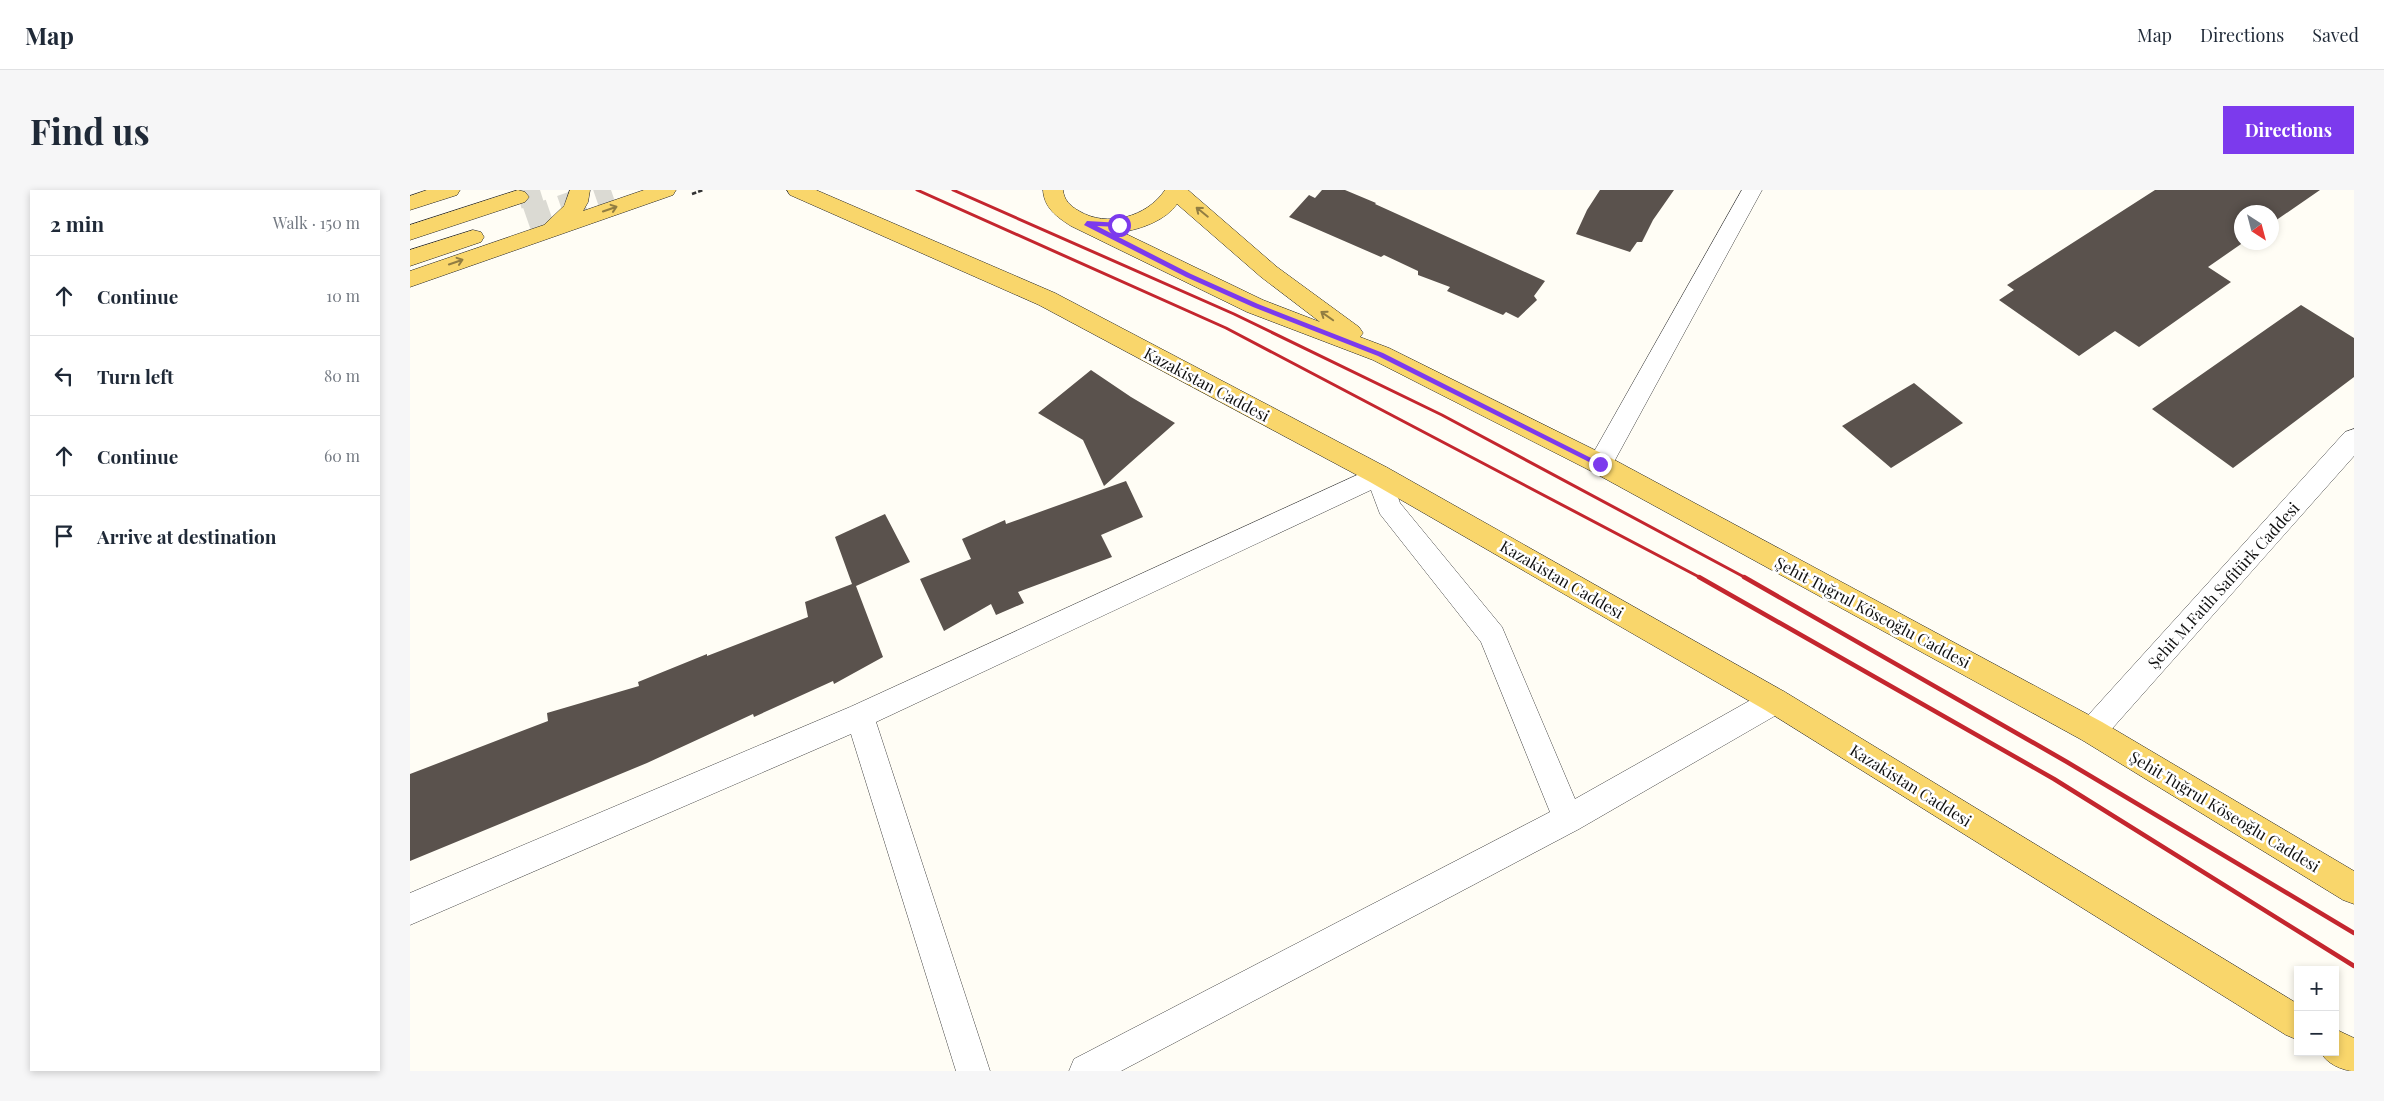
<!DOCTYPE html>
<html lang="en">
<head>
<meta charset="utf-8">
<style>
	:root { --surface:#fff; --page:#f6f6f7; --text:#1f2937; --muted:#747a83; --line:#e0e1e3; --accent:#7c3aed }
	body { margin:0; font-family:"Playfair Display",serif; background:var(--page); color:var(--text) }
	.controls { position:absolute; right:15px; bottom:15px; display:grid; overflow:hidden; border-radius:0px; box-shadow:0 2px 8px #0003 }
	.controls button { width:45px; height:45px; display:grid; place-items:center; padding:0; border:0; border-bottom:1px solid var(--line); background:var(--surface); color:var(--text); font:25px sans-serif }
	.compass { position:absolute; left:1824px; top:15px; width:45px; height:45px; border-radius:50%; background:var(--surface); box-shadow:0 2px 8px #0003; rotate:144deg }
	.stop { position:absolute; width:15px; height:15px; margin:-11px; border:4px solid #7c3aed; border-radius:50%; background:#fff }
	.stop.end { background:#7c3aed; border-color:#fff; box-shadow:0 1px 5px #0008 }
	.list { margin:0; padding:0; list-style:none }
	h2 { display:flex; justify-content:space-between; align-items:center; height:65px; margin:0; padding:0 20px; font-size:21px }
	h2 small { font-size:16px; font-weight:400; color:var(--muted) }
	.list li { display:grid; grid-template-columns:32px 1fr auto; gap:15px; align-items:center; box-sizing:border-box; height:80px; padding:0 20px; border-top:1px solid var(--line) }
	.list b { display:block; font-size:19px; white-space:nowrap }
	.list em { font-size:16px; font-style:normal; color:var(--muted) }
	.icon { flex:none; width:28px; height:28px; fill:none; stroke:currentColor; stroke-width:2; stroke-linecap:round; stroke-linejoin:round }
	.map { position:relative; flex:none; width:1944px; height:881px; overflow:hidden; border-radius:0px }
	header { display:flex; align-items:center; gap:30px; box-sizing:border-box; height:70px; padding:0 25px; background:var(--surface); border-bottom:1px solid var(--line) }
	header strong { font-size:24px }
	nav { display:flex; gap:28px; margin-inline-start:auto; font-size:18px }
	.intro { display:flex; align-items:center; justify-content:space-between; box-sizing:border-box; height:120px; padding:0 30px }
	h1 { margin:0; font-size:35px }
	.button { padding:12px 22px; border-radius:0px; background:var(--accent); color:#fff; font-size:18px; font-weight:700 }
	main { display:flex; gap:30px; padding:0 30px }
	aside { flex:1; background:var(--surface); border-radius:0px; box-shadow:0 2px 8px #0003 }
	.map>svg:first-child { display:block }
	.building { fill:#5a524d }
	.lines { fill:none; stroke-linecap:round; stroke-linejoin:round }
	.major-tunnel { stroke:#dbdad3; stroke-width:24; stroke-dasharray:24 12; stroke-linecap:butt }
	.minor-casing { stroke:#444; stroke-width:1 }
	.major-casing { stroke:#222; stroke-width:1 }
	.path { stroke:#333; stroke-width:2.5; stroke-dasharray:4.5 2; stroke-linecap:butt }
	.minor { fill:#fff; fill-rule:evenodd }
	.major { fill:#f9d66b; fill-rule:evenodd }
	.rail-far1 { stroke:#c4262e; stroke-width:3 }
	.rail { stroke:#c4262e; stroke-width:4.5 }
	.oneway { stroke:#917d42 }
	.route { fill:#7c3aed }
	.labels { text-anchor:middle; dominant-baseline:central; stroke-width:5; stroke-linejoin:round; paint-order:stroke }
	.street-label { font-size:16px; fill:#111; stroke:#fff }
</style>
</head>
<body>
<header>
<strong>Map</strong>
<nav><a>Map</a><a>Directions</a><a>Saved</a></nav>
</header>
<div class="intro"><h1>Find us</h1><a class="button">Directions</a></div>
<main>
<aside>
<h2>2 min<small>Walk · 150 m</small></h2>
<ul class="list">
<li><svg class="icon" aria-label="ahead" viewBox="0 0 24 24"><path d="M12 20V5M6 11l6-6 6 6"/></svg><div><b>Continue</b></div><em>10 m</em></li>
<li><svg class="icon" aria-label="left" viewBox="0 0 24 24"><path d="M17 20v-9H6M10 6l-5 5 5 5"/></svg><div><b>Turn left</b></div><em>80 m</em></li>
<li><svg class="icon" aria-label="ahead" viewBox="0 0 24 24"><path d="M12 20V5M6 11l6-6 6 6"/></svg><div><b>Continue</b></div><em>60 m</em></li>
<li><svg class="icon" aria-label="arrive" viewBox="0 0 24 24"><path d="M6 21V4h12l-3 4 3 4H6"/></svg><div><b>Arrive at destination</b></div></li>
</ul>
</aside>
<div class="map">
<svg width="1944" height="881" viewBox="0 0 1944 881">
	<rect width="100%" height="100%" fill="#fffdf5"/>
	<path class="building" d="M912,0h23l31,13 -1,1 170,77 -11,15 3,4 -19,18 -12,-6 -3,3 -56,-24 3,-4 -32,-12v-4l-34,-16 -3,2 -92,-40 20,-22 6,3z
		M1190,0h74l-21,30 -11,22h-5l-7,10 -54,-18 11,-24z
		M1745,0h165l-48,33v-11h-30v30h2l-36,25 23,15 -92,65 -24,-16 -36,25 -80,-56 15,-10 -7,-5z
		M1891,115l53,33v39l-121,91 -81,-59z
		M681,180l40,27 44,26 -71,63 -21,-46 -45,-27z
		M1504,193l49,40 -72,45 -49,-42z
		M716,291l17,36 -42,18 11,22 -94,35 6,11 -28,12 -5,-11 -47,27 -24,-52 51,-20 -9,-20 43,-19 1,4z
		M475,324l25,48 -54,24 27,71 -49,27 -1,-3 -79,36 -1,-3 -106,49 -237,98v-87l138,-53 -1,-8 92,-27 -1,-4 69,-28v2l101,-39 -3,-15 47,-18 -17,-47z"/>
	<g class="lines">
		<path class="major-tunnel" d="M108,7l22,-7
			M117,29l84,-29"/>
		<g class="minor-casing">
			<path id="minor" d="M1332,0h20l-153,281 -9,3 -9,-3 -4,-7 4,-7z
				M1944,239v27l-252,284 -10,4 -10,-4 -4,-9 4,-9 263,-290z
				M969,275l9,3 12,35 102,124 73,172 190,-107 10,-4 10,4 4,9 -4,9 -206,119 -458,242h-52l5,-12 476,-247 -69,-170 -101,-128 -9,-24 -495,232 114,349h-34l-105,-337 -441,191v-32l440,-186z"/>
		</g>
		<g class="major-casing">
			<path id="major" d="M17,0h33l-3,5 -47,15v-14z
				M108,0l7,2 4,5 -4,5 -115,38v-15z
				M160,0h20l-2,12 -5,9 61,-21h32l-3,5 -263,92v-16l134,-46 20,-19z
				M377,0h29l239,103 333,175 397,224 513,312v36l-12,-5 -521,-325 -395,-228 -331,-177 -249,-110z
				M633,0h20c1,10 7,16 16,21 28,17 68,6 86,-21h23l89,77 82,60 4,6 -3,4 29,11 220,109 493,265 252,149v33l-11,-4 -261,-160 -491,-269 -218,-111 -126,-48 -176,-86c-14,-9 -27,-18 -28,-36zM767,14l84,73 59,45 -57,-22 -141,-68c20,-3 44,-12 55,-28z
				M63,40l8,2 3,5 -3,5 -71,24v-16z
				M1925,839l19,9v33c-11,0 -29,-8 -33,-19h14z"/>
		</g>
		<path class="path" d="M282,4l11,-4"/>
		<use href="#minor" class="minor"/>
		<use href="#major" class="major"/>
		<path class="rail-far1" d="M507,0l309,138 475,250
			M543,0l281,124 208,101 304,163"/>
		<path class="rail" d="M1289,387l355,202 300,187
			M1334,387l323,185 287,171"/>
	</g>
	<defs><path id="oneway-shaft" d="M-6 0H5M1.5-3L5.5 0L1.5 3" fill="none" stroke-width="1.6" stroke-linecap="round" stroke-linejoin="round" transform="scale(1.25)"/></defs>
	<g class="oneway">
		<use href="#oneway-shaft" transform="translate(200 19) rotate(-19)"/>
		<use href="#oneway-shaft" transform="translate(792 22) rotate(-141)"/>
		<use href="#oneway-shaft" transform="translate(46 72) rotate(-19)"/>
		<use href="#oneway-shaft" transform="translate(917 126) rotate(-145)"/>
	</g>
	<path class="route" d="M677,31l34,2 -2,4 -22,-1 94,48 67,30 125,49 220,111 -6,2 -219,-110 -125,-49 -67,-30 -102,-52z"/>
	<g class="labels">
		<g class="street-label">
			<text transform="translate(797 194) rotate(28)">Kazakistan Caddesi</text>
			<text transform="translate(1152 389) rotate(30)">Kazakistan Caddesi</text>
			<text transform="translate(1813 395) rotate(-48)">Şehit M.Fatih Safitürk Caddesi</text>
			<text transform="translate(1463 422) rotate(28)">Şehit Tuğrul Köseoğlu Caddesi</text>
			<text transform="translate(1501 595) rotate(32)">Kazakistan Caddesi</text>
			<text transform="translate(1815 621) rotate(31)">Şehit Tuğrul Köseoğlu Caddesi</text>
		</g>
	</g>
</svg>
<div class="controls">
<button>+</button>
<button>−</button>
</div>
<svg class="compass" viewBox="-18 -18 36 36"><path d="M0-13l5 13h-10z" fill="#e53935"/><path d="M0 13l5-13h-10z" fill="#747a83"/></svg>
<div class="stop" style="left:709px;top:35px"></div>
<div class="stop end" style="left:1190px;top:274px"></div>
</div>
</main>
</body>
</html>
